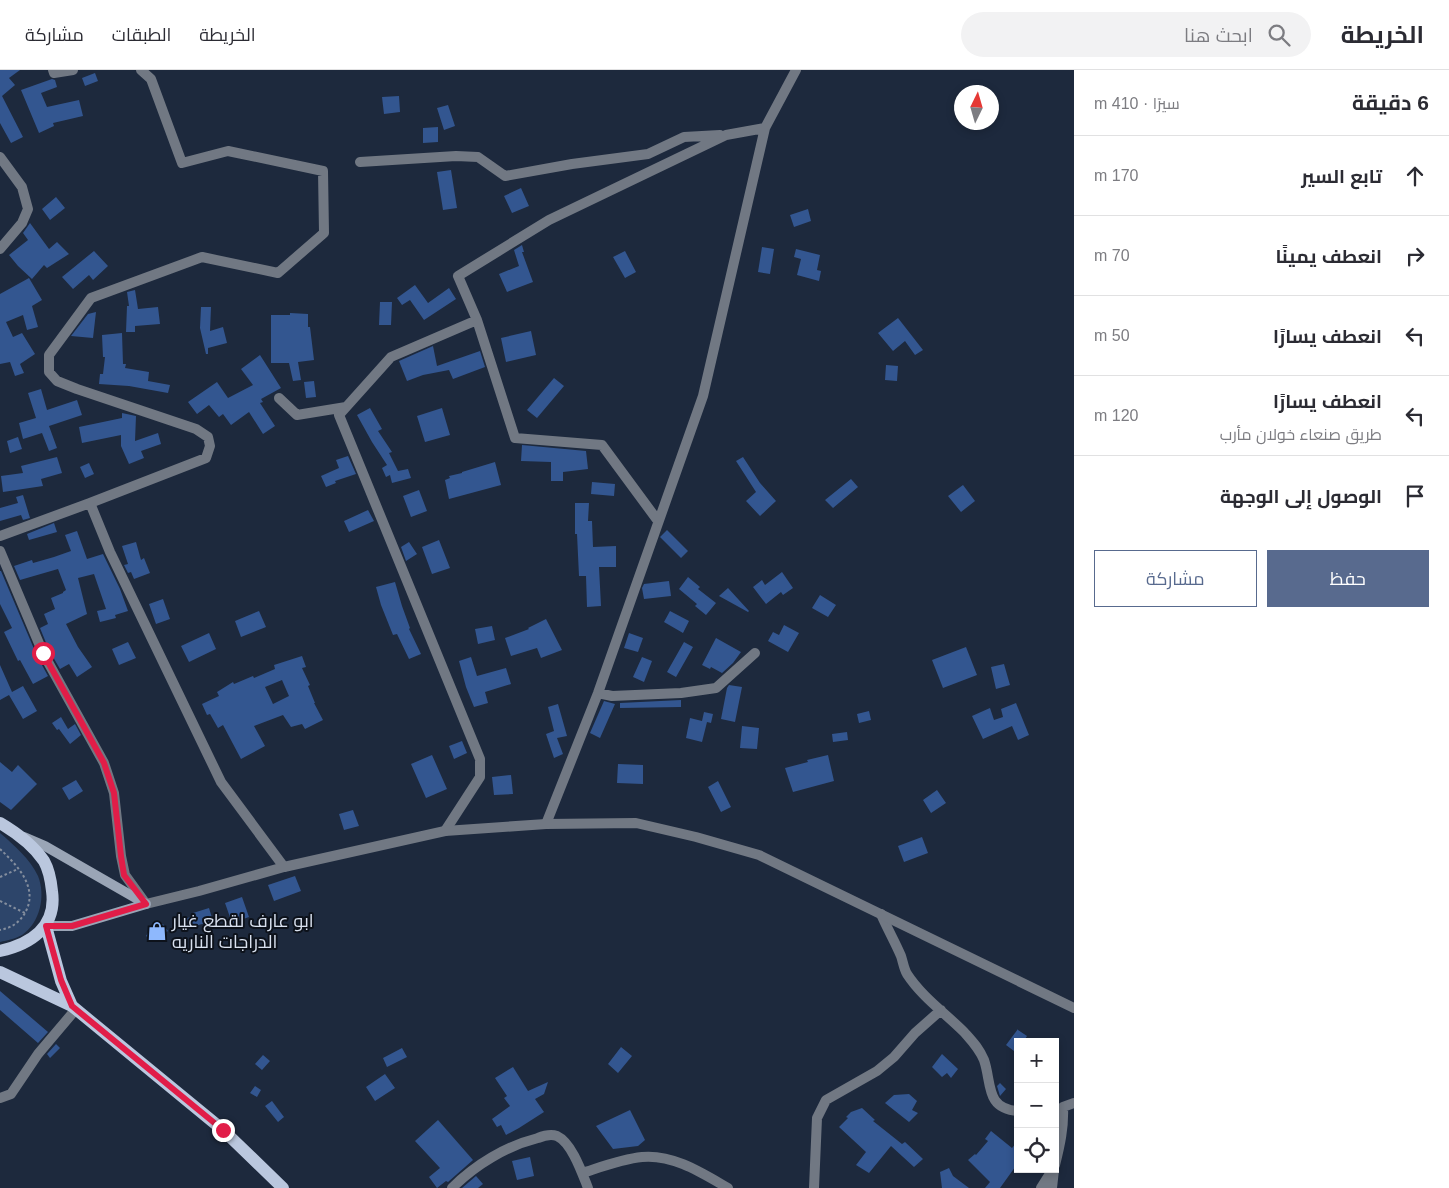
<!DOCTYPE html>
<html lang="ar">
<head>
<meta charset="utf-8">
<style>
	:root { --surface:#fff; --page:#f2f2f3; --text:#2b2b33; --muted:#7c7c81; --line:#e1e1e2; --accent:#586a8e }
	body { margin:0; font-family:Arial,Cairo,sans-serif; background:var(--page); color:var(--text); direction:rtl }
	.controls { position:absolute; right:15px; bottom:15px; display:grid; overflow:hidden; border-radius:0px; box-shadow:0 2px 8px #0003 }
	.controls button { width:45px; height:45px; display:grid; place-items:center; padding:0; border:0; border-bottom:1px solid var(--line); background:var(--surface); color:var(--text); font:25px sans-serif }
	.compass { position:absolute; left:954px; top:15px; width:45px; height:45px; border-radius:50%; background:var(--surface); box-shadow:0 2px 8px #0003; rotate:5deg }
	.stop { position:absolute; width:15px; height:15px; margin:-11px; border:4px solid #e11d48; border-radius:50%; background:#fff }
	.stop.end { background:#e11d48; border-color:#fff; box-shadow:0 1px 5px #0008 }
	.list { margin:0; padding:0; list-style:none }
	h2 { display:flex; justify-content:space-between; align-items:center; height:65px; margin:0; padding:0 20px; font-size:21px }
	h2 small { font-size:16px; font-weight:400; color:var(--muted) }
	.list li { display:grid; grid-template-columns:32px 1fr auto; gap:15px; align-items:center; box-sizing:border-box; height:80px; padding:0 20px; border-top:1px solid var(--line) }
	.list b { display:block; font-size:19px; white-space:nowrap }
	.list p { margin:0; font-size:16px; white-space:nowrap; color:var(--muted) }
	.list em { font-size:16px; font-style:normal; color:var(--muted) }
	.actions { display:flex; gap:10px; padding:15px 20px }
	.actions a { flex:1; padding:11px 0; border:1px solid var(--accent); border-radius:0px; text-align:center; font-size:18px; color:var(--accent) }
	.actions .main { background:var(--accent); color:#fff }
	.icon { flex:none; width:28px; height:28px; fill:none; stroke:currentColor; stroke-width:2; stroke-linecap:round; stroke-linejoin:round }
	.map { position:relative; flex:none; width:1074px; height:1118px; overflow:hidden; direction:ltr }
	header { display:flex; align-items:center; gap:30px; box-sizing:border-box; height:70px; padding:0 25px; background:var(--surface); border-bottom:1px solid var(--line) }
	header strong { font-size:24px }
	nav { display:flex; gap:28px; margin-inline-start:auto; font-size:18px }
	.search { width:350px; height:45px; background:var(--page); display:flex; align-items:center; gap:12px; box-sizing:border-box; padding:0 18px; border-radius:28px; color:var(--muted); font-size:19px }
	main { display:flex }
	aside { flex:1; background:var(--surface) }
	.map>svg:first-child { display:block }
	.green { fill:#2d456a }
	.building { fill:#335690; fill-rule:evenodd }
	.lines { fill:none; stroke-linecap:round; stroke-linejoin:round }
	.path { stroke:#848e9e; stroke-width:2; stroke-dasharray:2.5 2.5; stroke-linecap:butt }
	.minor { stroke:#717883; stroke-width:10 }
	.tertiary { stroke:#717883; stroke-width:10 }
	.secondary { stroke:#9aa5b6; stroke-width:10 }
	.primary { stroke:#bac7de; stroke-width:12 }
	.route { stroke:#e11d48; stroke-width:6 }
	.labels { text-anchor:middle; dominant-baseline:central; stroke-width:4; stroke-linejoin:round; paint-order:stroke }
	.poi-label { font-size:18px; fill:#d9e1ef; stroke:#0d121b; text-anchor:start }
</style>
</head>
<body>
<header>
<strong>الخريطة</strong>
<div class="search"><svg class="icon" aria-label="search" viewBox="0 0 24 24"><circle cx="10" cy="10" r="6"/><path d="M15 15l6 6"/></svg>ابحث هنا</div>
<nav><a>الخريطة</a><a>الطبقات</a><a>مشاركة</a></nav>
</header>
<main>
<aside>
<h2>6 دقيقة<small>سيرًا · 410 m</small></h2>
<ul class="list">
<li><svg class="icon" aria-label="ahead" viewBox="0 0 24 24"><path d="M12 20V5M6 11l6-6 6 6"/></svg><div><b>تابع السير</b></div><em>170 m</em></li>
<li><svg class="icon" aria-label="right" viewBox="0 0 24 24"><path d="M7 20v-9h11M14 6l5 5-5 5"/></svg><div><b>انعطف يمينًا</b></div><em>70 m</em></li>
<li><svg class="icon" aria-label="left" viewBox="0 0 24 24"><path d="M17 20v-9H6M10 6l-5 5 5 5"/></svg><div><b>انعطف يسارًا</b></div><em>50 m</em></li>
<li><svg class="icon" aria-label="left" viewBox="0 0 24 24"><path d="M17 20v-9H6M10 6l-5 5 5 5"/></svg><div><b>انعطف يسارًا</b><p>طريق صنعاء خولان مأرب</p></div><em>120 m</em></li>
<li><svg class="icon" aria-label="arrive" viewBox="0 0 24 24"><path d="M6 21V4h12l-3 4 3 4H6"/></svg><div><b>الوصول إلى الوجهة</b></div></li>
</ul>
<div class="actions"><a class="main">حفظ</a><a>مشاركة</a></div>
</aside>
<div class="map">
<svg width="1074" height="1118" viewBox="0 0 1074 1118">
	<rect width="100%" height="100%" fill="#1d293d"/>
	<path class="green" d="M0,763c14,12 30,26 38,43 8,20 2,47 -16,59 -7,4 -14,5 -22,7z"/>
	<path class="building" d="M0,0h20l-11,8 6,7 -13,11 21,41 -12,6 -11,-20z
		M95,3l3,8 -13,5 -3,-8z
		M52,9l3,1 2,7 -16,6 6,14 32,-7 4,16 -30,7 1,3 -15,7 -18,-43z
		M399,26l1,16 -16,2 -2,-17z
		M448,35l7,21 -11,4 -7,-22z
		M438,57v15l-15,1v-15z
		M451,100l6,38 -14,2 -6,-38z
		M521,118l8,18 -17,7 -8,-17z
		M56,127l9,11 -15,12 -8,-11z
		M808,139l3,12 -17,6 -4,-12z
		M30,153l19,26 8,-7 12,12 -22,14 -3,-3 -12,14 -14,-13 -9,-11 19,-15 -5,-7z
		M522,175l2,7h-2l11,30 -26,10 -8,-18 20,-8 -5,-16z
		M762,177l12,2 -4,25 -12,-2z
		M796,179l24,6 -3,15 4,1 -2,10 -22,-6 4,-16 -7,-2z
		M94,181l14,15 -15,14 -4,-5 -16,14 -11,-12z
		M625,181l11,21 -11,6 -12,-21z
		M29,208l13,22 -10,6 6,21 -11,3 -4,-15 -17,7 7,15 9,-4 13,21 -15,10 4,9 -9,3 -5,-14 -10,2v-70z
		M415,215l13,18 21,-15 7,11 -32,21 -14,-20 -8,5 -5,-7z
		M135,220l3,19 20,-2 2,17 -25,2v6h-9l1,-26h2l-2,-14z
		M380,232h12l-1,23h-12z
		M201,237h10l-1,24 13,-4 4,16 -19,5v6h-2l-6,-26z
		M96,242l-3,26 -22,-2 17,-22z
		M290,243l18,1v13h2l4,33 -16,2 3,18 -8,1 -4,-18h-18v-48h19z
		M898,248l25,32 -8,5 -10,-14 -12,10 -15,-18z
		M531,261l5,24 -30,7 -5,-24z
		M122,263l1,31h3l-1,4 24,4 -1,9 22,4 -2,8 -39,-7 -30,-2 1,-10h3l2,-17h-2l-1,-22z
		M433,276l4,20 43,-15 5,16 -32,12 -4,-9 -26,5 -16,6 -8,-20z
		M260,285l21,33 -20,11 2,3 -3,1 15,23 -12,8 -14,-22 -18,13 -8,-11 -4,3 -10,-12 -12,9 -9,-12 29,-20 11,16 25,-13 -12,-16z
		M886,295l12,1 -1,15 -12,-1z
		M554,308l10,8 -27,32 -10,-8z
		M314,311l2,16 -10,1 -2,-16z
		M41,319l6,21 30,-10 5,15 -33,11 8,22 -8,3 -7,-18 -19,6 -4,-16 17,-5 -8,-25z
		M370,338l12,21 -4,2 14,21 -3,1 9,18 10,-2 3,9 -19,5 -2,-8 -4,2 -4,-9 5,-3 -15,-23 -15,-27z
		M442,338l8,27 -25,7 -8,-26z
		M122,343l14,3 -1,25 23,-8 3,11 -20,7 3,7 -15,6 -8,-18v-11l-39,8 -3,-16 43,-9z
		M18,367l4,12 -12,4 -3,-12z
		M522,375l64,6 2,18 -25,3v9h-12v-19l-30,-1z
		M348,386l8,18 -21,7 1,2 -10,4 -5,-11 18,-8 -3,-8z
		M57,387l5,16 -21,6 2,7 -40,6 -2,-16 22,-3 -2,-7z
		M743,387l17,26 16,18 -16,15 -14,-15 10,-9 -20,-31z
		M495,392l6,23 -52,14 -4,-19 5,-2 -1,-2 13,-3v-1z
		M89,393l5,11 -9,4 -5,-11z
		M851,409l7,8 -25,21 -8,-8z
		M592,412l23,2 -1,12 -23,-2z
		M963,415l12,16 -14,11 -13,-16z
		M419,420l8,21 -16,6 -8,-21z
		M23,425l7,23 -7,2 -2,-5 -21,6v-13l18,-5 -2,-6z
		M575,433h14l-1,18h4l1,26 23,-1v21h-17l2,39 -14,1 -1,-31h-7l-2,-42h-2z
		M368,440l6,11 -25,11 -5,-11z
		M54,453l3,9 -28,8 -2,-6z
		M667,460l21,21 -7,7 -21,-21z
		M77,461l10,28 16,-5 17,35 8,22 -13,4 1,3 -16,4 -3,-11 9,-2 -12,-35 -16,4 9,36 -21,10 12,23 14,20 -15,10 -8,-13 -9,5 -11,-19 -9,-22 8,-4 -4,-10 11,-5 -4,-11 12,-5v-1l3,-2 -8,-21 -38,11 -6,-14 18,-6 1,3 21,-6 17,-6 -6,-16z
		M439,470l11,28 -18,6 -10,-27z
		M136,472l5,18 3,-2 6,15 -16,6 -3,-7 -3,1 -4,-8 4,-1 -6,-18z
		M409,472l8,12 -11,7 -5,-14z
		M0,501h1l36,85 11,20 -15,8 -13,-24 -2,1 -14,-29 8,-4 -12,-24z
		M782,502l11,16 -10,7 -2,-3 -15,12 -13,-17 9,-7 3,5z
		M688,507l12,10 -2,2 18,14 -10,12 -11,-9 2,-2 -18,-15z
		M669,511l2,15 -27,3 -2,-11 2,-4z
		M395,512l7,24 8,22 -1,1 12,25 -12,5 -12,-25 -4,1 -12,-30 -5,-18z
		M728,518l21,23 -1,1 -29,-16z
		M820,525l16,10 -8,12 -16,-9z
		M163,529l7,20 -14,5 -7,-20z
		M259,541l7,16 -25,10 -6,-16z
		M670,541l19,10 -6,12 -19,-11z
		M546,549l16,31 -21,8 -4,-10 -26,8 -6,-18 24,-9 -1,-1z
		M784,555l15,8 -11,19 -20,-11 5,-9 6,3z
		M492,556l3,14 -17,4 -3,-15z
		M209,563l7,16 -27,13 -8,-16z
		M629,563l14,5 -5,14 -14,-4z
		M716,568l25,14 -8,11 -11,10 -11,-6 -1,2 -8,-4z
		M128,572l8,16 -17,7 -7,-16z
		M684,572l9,5 -17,30 -9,-5z
		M966,577l11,28 -34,13 -11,-28z
		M302,586l4,11 -4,1 8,17 -2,1 7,17h-1l9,17 -18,9 -3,-5 -11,3 -8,-12 -29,11 11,20 -24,13 -18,-34 -5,3 -8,-14 -3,1 -5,-11 17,-8 -2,-4 16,-10 1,2 19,-8 1,2 21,-9 -1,-4zM282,610l7,16 -16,8 -8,-17z
		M471,587l6,19 29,-8 5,16 -26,8 3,11 -14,4 -8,-20 -7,-26z
		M642,587l10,4 -8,21 -11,-5z
		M1004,594l6,21 -14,4 -5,-22z
		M0,595l12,27 11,-6 14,25 -14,8 -14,-24 -9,5z
		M729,615l13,2 -7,35 -14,-3 6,-31z
		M681,630v7l-61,1v-5z
		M604,631l11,3 -15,34 -10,-5z
		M1016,633l13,32 -11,5 -6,-14 -29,13 -11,-23 18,-8 4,12 9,-3 -2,-8z
		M558,634l9,32 -10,2 6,16 -9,4 -8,-24 8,-3 -6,-24z
		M869,641l2,9 -12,3 -2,-9z
		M704,642l9,2 -2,9 -4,-1 -5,20 -16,-4 4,-20 12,3z
		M61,647l7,12 7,-5 6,11 -11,9 -11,-15 -2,1 -5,-7z
		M742,656l17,2 -2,21 -17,-1z
		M847,662l1,8 -15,2 -1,-8z
		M462,671l5,12 -13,6 -5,-13z
		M432,685l15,34 -21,9 -15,-34z
		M828,685l6,26 -41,11 -8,-24 23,-6 -1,-2z
		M0,692l12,10 6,-7 19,19 -26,26 -11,-8z
		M618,694l25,1v19l-26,-1z
		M511,705l2,19 -19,1 -2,-18z
		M76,710l7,11 -14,9 -7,-12z
		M718,711l13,26 -10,5 -13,-25z
		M937,720l9,13 -15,10 -8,-13z
		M353,740l6,16 -15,4 -5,-16z
		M922,767l6,16 -24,9 -6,-16z
		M295,806l6,15 -27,10 -6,-16z
		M242,827l7,20 -17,6 -7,-20z
		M209,838l4,13 -29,8 -3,-9 13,-4 -1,-3z
		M163,854l5,7 -13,7 -2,3 -7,-5 3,-5z
		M0,921l48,41 -10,11 -38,-33z
		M1018,959v1l9,6 -4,6h-5v12l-12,-9z
		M56,974l4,4 -10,10 -3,-4z
		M621,977l11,9 -14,17 -10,-9z
		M402,978l5,9 -20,10 -4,-9z
		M942,984l16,15 -7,9 -4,-5 -5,4 -10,-10z
		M263,985l7,6 -8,9 -7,-6z
		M513,997l15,24 20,-9 -4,12 -9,5 9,13 -25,16 -13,7 -5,-10 -4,2 -5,-8 18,-13 -6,-8 3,-2 -12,-18z
		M385,1004l10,14 -20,13 -9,-14z
		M1000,1013l6,6 -6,7 -3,-10z
		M255,1016l6,4 -4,7 -7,-4z
		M909,1024l8,7 -5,9 6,3 -9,9 -24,-19 9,-8z
		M272,1031l12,16 -6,5 -13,-16z
		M862,1038l13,12 -2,1 29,23 3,-2 18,17 -9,8 -23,-21 -22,27 -13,-8 10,-13 -27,-25 9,-9 -2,-1 5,-5z
		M630,1040l15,30 -7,6 -25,3 -17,-23z
		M438,1050l35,40 -25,22 -2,-1 -9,7 -8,-11 11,-9 -25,-27z
		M991,1061l21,17 6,-7v22l-18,25h-15l5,-6 -22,-22 7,-6 1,1 12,-14 -3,-2z
		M530,1087l4,19 -17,4 -5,-19z
		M949,1098l4,8 16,12h-27l-2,-16z
		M476,1106l7,8 -5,4h-16z"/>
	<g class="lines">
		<path class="path" d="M0,779c18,17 39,39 25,64 -6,10 -14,15 -25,17
			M0,807l18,-8
			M0,831l25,12"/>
		<path class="minor" d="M53,0l1,3 19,-3
			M0,87l22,30 6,22 -6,14 -22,26
			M360,92l96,-6 22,1 27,19 67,-12 76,-10 36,-17 36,-2
			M477,250l-19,-44 91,-56 177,-85 39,-7
			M279,328l18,17 49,-8
			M90,433l116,-45 4,-12 -2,-9 -12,-8 -119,-40 -20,-8 -8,-9v-17l42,-57 111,-41 76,16 46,-40 -1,-62 -95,-20 -46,12 -31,-84 -10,-9
			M0,466l90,-33 20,49 111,230 63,85
			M0,481l43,102 61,110 10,30 7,63 4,19 21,29
			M598,623l14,3 69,-3 35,-5 39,-35
			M546,754l52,-131 105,-297 62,-268 31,-58
			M445,761l35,-54v-18l-141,-344 52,-58 86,-37 38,118 87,7 56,76
			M881,844c6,14 14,28 20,42 2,6 3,13 6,18 15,23 38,39 57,58 8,9 15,16 20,28 8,23 1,49 34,51
			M0,1028l11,-4 27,-40 38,-45
			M1055,1095c5,-20 9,-38 8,-58l11,-4
			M582,1103c19,-6 40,-14 60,-16 31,-3 60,16 86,31
			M452,1118c23,-23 54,-42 86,-50 5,-2 13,-4 19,-2 15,7 25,37 31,52
			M814,1118l3,-70 9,-18 51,-29 17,-14 21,-24 26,-23
			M1041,1118l12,-19
			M1052,1118l2,-18"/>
		<path class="tertiary" d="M146,834l53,-13 85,-24 161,-36 101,-7 90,-1 60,14 63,18 315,153"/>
		<path class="secondary" d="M24,767l21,9 101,58
			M46,856h26l74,-22"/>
		<path class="primary" d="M0,753c17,10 33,22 44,38 5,9 7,20 8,30 5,36 -21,53 -52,60
			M46,856l15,55 11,25
			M0,902l72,34 151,124 60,58"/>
	</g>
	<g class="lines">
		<path class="route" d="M43,583l61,110 10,30 7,63 3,19 22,29 -74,22h-26l15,54 11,26 151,124"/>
	</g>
	<defs>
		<g id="shop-bare" transform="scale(1.5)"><path d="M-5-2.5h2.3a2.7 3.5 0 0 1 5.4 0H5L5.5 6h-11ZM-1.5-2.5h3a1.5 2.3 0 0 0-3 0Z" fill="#8eb8fd" stroke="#0d121b" stroke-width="2.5" paint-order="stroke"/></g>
	</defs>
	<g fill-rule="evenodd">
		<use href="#shop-bare" x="157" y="861"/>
	</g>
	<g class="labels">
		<g class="poi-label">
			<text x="172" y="851">ابو عارف لقطع غيار<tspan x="172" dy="21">الدراجات الناريه</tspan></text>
		</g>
	</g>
</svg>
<div class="controls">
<button>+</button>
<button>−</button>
<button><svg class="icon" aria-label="locate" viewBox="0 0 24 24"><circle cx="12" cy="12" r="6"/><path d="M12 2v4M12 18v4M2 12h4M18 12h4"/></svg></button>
</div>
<svg class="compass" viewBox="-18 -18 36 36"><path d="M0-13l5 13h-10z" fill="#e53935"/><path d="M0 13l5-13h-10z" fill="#7c7c81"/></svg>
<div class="stop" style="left:43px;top:583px"></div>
<div class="stop end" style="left:223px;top:1060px"></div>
</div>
</main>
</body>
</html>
